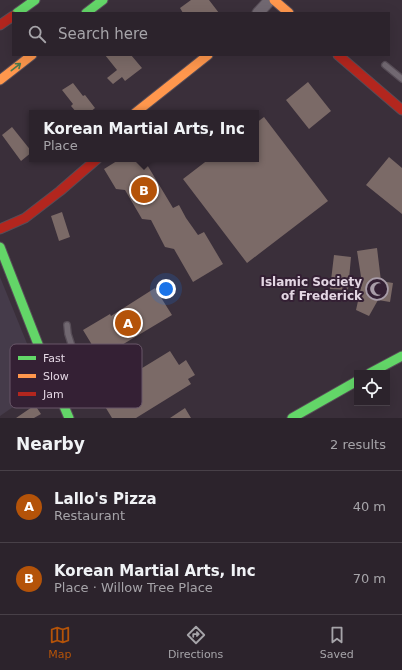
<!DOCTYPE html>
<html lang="en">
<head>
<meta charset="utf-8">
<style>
	:root { --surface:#2c232c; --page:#382f38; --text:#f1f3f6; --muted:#a6a4a9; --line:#484048; --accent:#b45309 }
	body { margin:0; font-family:"DejaVu Sans",sans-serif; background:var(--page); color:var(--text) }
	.controls { position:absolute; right:12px; bottom:12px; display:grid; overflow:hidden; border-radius:0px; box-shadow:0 4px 16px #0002 }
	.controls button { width:36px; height:36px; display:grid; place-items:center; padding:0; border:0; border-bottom:1px solid var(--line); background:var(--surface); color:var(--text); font:20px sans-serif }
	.you { position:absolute; left:166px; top:289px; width:14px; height:14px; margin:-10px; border:3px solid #fff; border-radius:50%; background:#1a73e8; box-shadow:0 0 0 6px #1a73e833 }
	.badge { display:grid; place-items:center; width:26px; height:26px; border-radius:50%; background:var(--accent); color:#fff; font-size:13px; font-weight:700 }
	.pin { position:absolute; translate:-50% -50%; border:2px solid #fff; box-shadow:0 1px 4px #0006 }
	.popup { position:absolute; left:29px; top:110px; width:230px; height:52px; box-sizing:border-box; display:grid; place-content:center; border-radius:0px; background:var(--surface); filter:drop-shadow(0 1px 3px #0005); font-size:13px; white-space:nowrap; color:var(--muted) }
	.popup b { font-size:15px; color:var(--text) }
	.popup::after { content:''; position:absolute; left:50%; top:100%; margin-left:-8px; border:8px solid transparent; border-top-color:var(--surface) }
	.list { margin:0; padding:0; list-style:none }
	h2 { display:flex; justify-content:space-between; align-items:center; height:52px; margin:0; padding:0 16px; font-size:17px }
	h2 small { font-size:13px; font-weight:400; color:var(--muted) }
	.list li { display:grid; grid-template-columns:26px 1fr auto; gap:12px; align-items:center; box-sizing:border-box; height:72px; padding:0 16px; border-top:1px solid var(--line) }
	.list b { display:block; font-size:15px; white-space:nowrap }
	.list p { margin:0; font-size:13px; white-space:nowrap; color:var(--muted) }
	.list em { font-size:13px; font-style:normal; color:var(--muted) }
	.icon { flex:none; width:22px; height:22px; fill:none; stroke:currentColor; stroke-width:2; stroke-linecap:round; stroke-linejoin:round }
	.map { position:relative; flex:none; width:402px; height:418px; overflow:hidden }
	.search { position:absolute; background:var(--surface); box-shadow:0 4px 16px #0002; left:12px; right:12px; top:12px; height:44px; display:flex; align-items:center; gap:10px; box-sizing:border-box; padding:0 14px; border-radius:0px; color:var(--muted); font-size:15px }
	.sheet { height:196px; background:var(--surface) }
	nav { display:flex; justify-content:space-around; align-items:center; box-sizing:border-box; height:56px; border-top:1px solid var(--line); background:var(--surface); font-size:11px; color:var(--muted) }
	nav a { display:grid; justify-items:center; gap:2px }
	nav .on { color:var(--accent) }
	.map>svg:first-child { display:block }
	.commercial { fill:#453b4a }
	.building { fill:#7b6a67 }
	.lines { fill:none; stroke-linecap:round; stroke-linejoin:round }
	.lane-casing { stroke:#574d57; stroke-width:8 }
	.street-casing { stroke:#574d57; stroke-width:13 }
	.fast-casing { stroke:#574d57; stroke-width:11 }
	.slow-casing { stroke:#574d57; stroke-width:11 }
	.jam-casing { stroke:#574d57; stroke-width:11 }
	.lane { stroke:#716871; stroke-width:5.5 }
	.street { stroke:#716871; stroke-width:11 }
	.fast { stroke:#63d668; stroke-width:9 }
	.slow { stroke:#ff974d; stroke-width:9 }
	.jam { stroke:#b3261e; stroke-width:9 }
	.oneway { stroke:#4c7b4e }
	.labels { text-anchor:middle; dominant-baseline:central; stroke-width:4; stroke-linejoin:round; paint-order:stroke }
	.poi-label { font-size:12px; font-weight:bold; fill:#e3d6e3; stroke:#342034; text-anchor:end }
	.key { fill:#342034; stroke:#695769; stroke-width:1 }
	.key-label { font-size:11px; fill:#e3d6e3 }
</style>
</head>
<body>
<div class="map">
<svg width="402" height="418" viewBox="0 0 402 418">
	<rect width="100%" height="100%" fill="#3a2f3a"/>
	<path class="commercial" d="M0,277l28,69 4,27 7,16 -39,27z"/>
	<path class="building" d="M191,0h18l10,13h-36l-3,-5z
		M105,55h26l11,13 -17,13 -3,-4 -9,7 -6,-6 10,-8z
		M308,82l23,29 -22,18 -23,-29z
		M73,83l10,13 2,-1 10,13 -6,5h-12l-6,-7 2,-2 -11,-14z
		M264,117l64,84 -81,62 -64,-84 26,-20h47v-36z
		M12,127l20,25 -11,9 -19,-26z
		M389,157l13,11v46l-36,-29z
		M120,159h17l4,7 5,-3 27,45 6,-3 7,13 12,17 6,-3 19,32 -30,18 -19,-33 -9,-2 -14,-27 -9,-1 -17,-29 -9,-1 -12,-20z
		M62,212l8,25 -11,4 -8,-25z
		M377,248l4,33 12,2 -3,19 -12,-2 -9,16 -13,-6 6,-27 -5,-32z
		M334,255l17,2 -3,33 -18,-1z
		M155,288l17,27 -72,43 -17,-28 27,-16 1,2z
		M170,351l9,14 7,-5 9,15 -7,4 3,5 -55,34h-24l-14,-23z
		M35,405l6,9 -7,4h-18z
		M185,408l6,10h-21z"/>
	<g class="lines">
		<g class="lane-casing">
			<path id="lane" d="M385,65l17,14
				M67,325l1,9 16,50"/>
		</g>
		<g class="street-casing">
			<path id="street" d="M258,13l12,-13"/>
		</g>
		<g class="fast-casing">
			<path id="fast" d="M17,13l18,-13
				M86,13l17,-13
				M0,247l43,110 26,61
				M370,373l32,-17
				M292,418l65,-37"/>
		</g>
		<g class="slow-casing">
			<path id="slow" d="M274,0l15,13
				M0,80l32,-25
				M135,113l73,-58"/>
		</g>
		<g class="jam-casing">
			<path id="jam" d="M0,25l13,-9
				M338,55l64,55
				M0,229l25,-11 35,-27 37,-32"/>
		</g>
		<use href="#lane" class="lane"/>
		<use href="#street" class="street"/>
		<use href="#fast" class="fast"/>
		<use href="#slow" class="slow"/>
		<use href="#jam" class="jam"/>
	</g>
	<defs><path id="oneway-shaft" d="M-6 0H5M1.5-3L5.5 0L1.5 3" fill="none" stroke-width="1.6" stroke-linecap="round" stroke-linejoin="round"/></defs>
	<use class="oneway" href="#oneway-shaft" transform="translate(16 67) rotate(-38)"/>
	<defs>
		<g id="mosque-ring" transform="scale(1.15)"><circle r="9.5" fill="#342034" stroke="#a89ca8" stroke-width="1.5"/><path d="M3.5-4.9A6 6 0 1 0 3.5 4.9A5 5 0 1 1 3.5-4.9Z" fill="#a89ca8"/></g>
	</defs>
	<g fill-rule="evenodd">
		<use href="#mosque-ring" x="377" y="289"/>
	</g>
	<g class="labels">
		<g class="poi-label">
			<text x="362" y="282">Islamic Society<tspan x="362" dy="14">of Frederick</tspan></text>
		</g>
	</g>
	<rect x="10" y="344" width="132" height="64" rx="6" class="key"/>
	<rect x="18" y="356" width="18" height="4" fill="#63d668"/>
	<rect x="18" y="374" width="18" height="4" fill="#ff974d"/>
	<rect x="18" y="392" width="18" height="4" fill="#b3261e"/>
	<g class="key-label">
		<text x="43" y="362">Fast</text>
		<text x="43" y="380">Slow</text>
		<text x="43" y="398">Jam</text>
	</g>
</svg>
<div class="controls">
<button><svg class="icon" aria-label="locate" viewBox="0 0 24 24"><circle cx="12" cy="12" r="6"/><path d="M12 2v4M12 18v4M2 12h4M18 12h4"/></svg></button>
</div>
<div class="you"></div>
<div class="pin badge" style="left:128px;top:323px">A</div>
<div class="pin badge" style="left:144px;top:190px">B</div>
<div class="popup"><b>Korean Martial Arts, Inc</b>Place</div>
<div class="search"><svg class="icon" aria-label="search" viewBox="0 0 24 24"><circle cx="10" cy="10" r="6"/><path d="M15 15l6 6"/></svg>Search here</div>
</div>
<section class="sheet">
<h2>Nearby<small>2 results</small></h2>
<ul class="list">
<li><span class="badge">A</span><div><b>Lallo's Pizza</b><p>Restaurant</p></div><em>40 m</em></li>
<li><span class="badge">B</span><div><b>Korean Martial Arts, Inc</b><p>Place · Willow Tree Place</p></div><em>70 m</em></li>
</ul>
</section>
<nav>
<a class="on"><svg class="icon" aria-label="map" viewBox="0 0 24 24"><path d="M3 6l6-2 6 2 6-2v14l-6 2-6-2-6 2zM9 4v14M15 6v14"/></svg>Map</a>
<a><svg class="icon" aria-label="directions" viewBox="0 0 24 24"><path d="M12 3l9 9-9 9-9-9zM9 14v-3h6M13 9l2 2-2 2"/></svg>Directions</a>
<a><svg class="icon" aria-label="saved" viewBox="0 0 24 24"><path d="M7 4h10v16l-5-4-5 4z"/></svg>Saved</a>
</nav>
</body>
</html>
